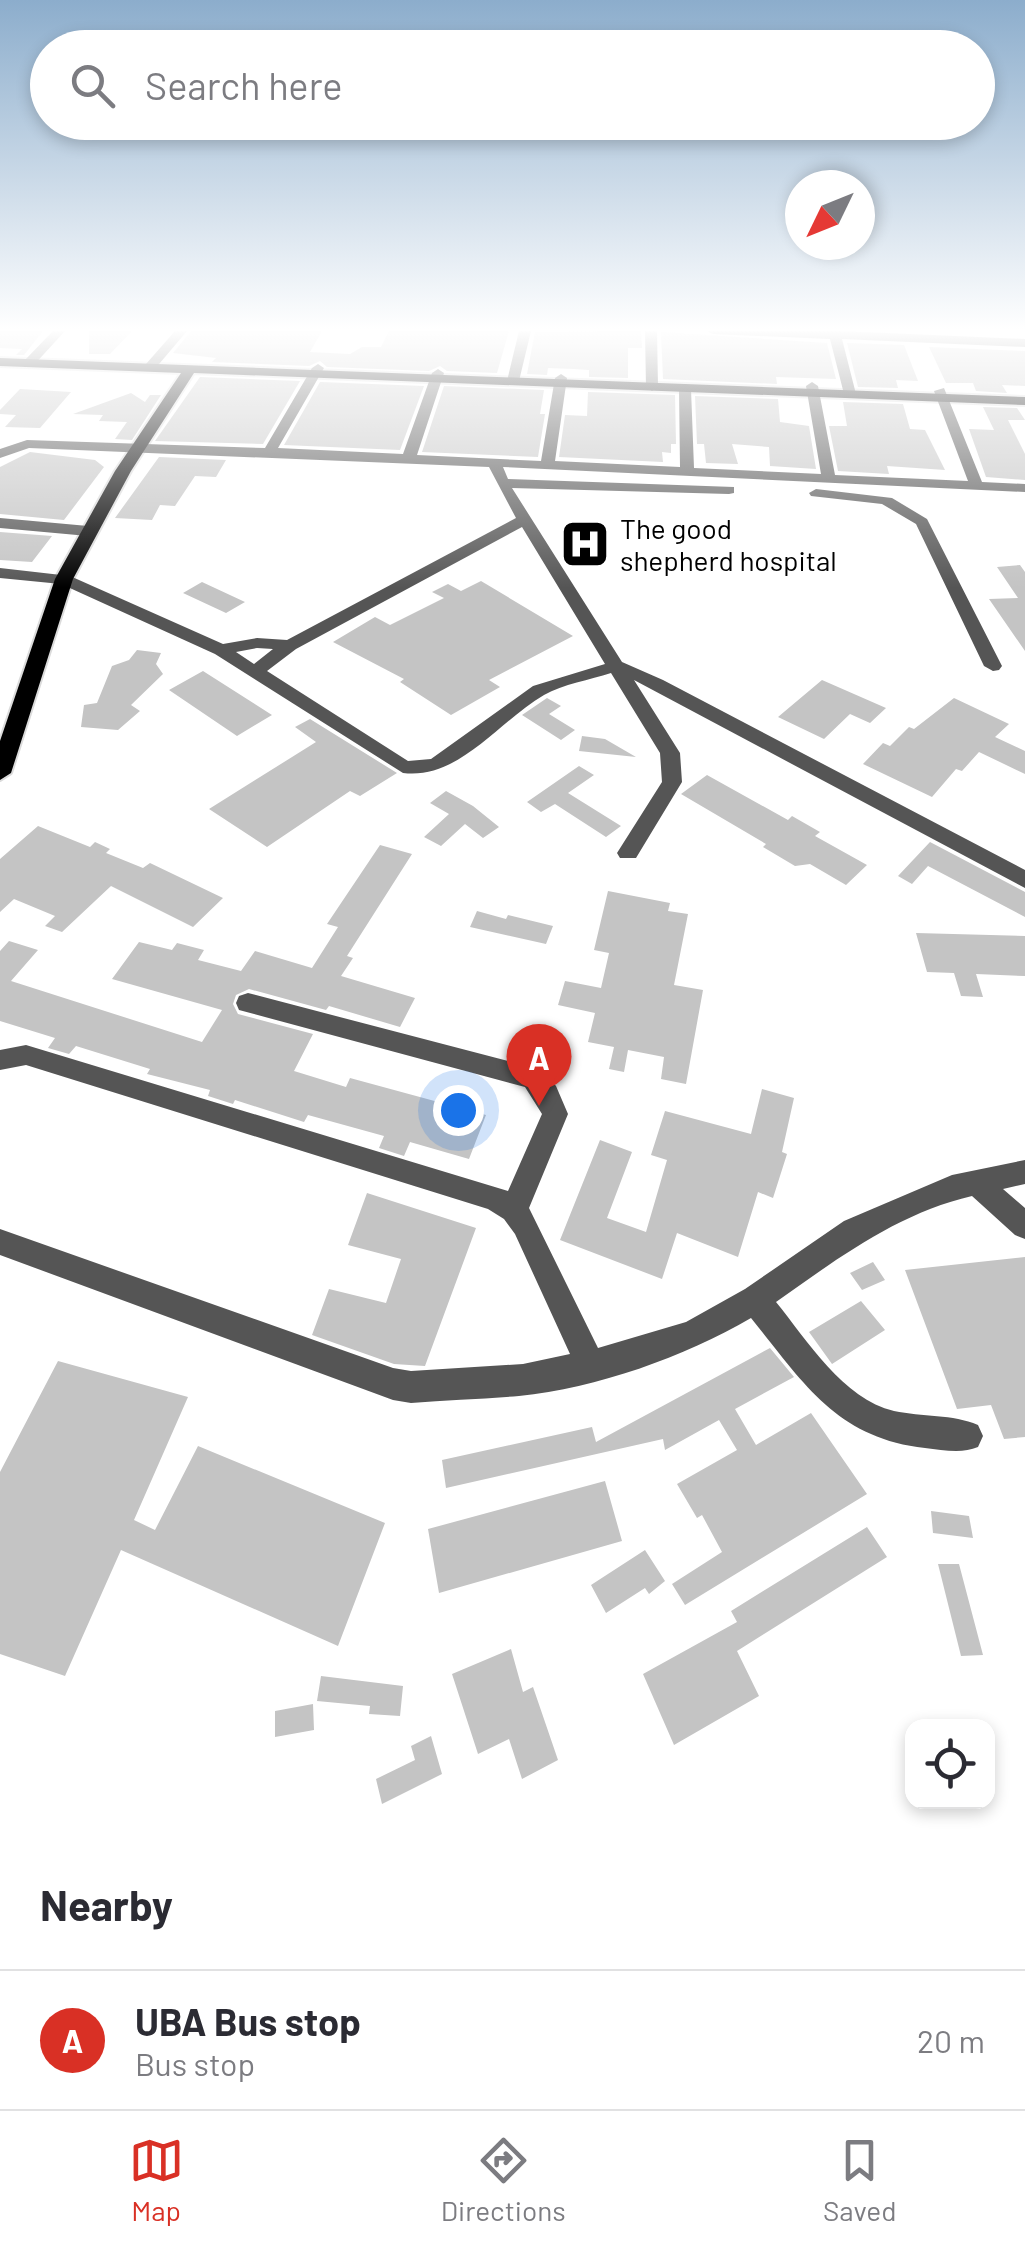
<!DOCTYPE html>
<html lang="en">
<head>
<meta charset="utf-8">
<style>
	:root { --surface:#fff; --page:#f2f2f3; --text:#2b2b33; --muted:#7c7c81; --line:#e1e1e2; --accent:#d93025 }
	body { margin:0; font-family:Barlow,sans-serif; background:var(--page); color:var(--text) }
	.controls { position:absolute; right:30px; bottom:30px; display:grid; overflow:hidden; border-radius:20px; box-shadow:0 5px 15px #0003 }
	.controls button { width:90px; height:90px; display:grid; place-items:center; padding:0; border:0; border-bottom:2px solid var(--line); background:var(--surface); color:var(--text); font:50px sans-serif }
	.compass { position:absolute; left:785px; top:170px; width:90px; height:90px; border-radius:50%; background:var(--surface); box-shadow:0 5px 15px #0003; rotate:227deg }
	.you { position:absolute; left:458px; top:1110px; width:35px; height:35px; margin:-25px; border:8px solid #fff; border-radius:50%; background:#1a73e8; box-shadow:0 0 0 15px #1a73e833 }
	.badge { display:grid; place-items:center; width:65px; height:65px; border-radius:50%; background:var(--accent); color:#fff; font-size:32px; font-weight:700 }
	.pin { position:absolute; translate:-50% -82px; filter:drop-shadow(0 2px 5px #0008) }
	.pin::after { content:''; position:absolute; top:52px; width:35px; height:30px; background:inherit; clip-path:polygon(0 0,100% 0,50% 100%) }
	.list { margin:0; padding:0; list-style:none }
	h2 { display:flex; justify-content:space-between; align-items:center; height:130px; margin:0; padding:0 40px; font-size:42px }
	h2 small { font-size:32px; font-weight:400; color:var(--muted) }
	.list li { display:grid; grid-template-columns:65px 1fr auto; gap:30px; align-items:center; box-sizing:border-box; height:140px; padding:0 40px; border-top:2px solid var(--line) }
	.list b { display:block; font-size:38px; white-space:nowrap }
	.list p { margin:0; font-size:32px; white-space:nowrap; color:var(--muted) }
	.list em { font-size:32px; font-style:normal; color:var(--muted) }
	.icon { flex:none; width:55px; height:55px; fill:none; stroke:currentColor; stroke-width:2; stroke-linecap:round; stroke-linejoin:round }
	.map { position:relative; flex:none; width:1025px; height:1839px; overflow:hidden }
	.search { position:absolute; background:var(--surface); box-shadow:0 5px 15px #0003; left:30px; right:30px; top:30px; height:110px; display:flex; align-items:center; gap:25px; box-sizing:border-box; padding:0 35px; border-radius:55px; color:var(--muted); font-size:38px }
	.sheet { height:270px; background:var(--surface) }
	nav { display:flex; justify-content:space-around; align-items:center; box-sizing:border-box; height:140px; border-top:2px solid var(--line); background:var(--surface); font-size:28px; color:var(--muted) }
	nav a { display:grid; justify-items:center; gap:5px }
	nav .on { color:var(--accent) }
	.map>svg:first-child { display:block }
	.building { fill:#c4c4c4 }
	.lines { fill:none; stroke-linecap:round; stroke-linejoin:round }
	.major-casing { stroke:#dbdbdb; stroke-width:4 }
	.minor { fill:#555; fill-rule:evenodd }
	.major { fill:#000; fill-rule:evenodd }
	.labels { text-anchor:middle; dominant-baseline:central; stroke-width:8; stroke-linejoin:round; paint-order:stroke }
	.far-poi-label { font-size:28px; fill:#000; stroke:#fff; text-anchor:start }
</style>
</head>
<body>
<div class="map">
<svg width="1025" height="1839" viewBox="0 0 1025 1839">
	<rect width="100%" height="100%" fill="#fff"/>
	<path class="building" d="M0,331h43l-19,24h-8l6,-6 -22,-1z
		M89,331h43l-22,23h-21z
		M191,331h131l-12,21 40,2 12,-7h19l8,-16h120l-12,42 -50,-2 -7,-5 -11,5 -102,-4 -7,-6 -11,5 -97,-4 4,-4 -43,-5z
		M599,331h42l1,17h-14v30l-39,-1v-7l-15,-1 -26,-1 -1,7 -20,-1 8,-42z
		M661,332l166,11 9,36 -60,-2 1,7 -114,-5z
		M847,343l57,2 14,36 -22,-1 2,8 -40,-1z
		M929,347l96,4v35l-23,-1 5,8 -31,-2 -3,-8h-27z
		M200,377l100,4 -37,63 -108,-3z
		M320,382l104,4 -24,64 -116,-5z
		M444,386l100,4 -4,24h5l-7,43 -116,-5z
		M20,389l51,3 -31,36 -35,-1 11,-12 -16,-1v-4z
		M588,392l87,3 1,49h-5v9l-9,-1 1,10 -104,-5 6,-42 22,1z
		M131,393l14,9 5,-7h11l-29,45 -17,-1 12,-17 -28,-1 4,-6 -30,-1z
		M695,396l83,3 2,23 29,4 7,43 -46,-3 -1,-19 -37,-3 6,20 -32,-1 -2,-19h-7z
		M843,402l60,2 7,25 15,1 20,40 -58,-4 2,8 -51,-3 -9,-45h18z
		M983,407l34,1 8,12h-17l17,34v26l-39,-3 -17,-48 25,1z
		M30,452l65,8 9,7 -40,53 -64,-6v-47z
		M159,457l67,3 -10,17 -21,-1 -20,30 -15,-1 -8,15 -37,-2z
		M586,529l11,19 -25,3 -10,-19z
		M0,532l52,4 -20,26 -32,-2z
		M1020,565l5,7v79l-36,-52 29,-1 -21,-31z
		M481,581l92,55 -84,44 11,7 -49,28 -51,-33 4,-3 -71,-37 42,-25 15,8 54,-27 -12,-6 16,-8 13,7z
		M202,582l43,20 -19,11 -43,-20z
		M137,650l24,3 -5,11 7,10 -32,31 9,6 -22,19 -37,-3 3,-22 13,-2 15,-37 17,-6z
		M203,671l69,44 -35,21 -68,-46z
		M822,680l64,28 -16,15 -20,-9 -26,25 -46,-22z
		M547,698l14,8 -12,8 26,16 -14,10 -39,-25z
		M954,698l55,26 -14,13 30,14v23l-46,-22 -17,19 -6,-2 -24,28 -69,-33 20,-21 7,3 19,-19 5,2z
		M310,719l87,54 -37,23 -10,-5 -83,56 -58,-38 107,-67 -21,-15z
		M582,736l23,3 31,18 -57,-6z
		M579,766l15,9 -26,18 53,33 -15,11 -51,-33 -14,8 -14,-10z
		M707,775l81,45 4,-4 28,16 -5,4 52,29 -21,20 -36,-21 -15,2 -32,-19 3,-3 -85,-50z
		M446,791l27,15 26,21 -16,11 -18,-14 -24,22 -17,-9 25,-23 -19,-11z
		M38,826l52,21 5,-5 15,7 -4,4 37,15 7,-5 73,35 -30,29 -82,-41 -49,46 -17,-6 10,-10 -41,-17 -14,13v-53z
		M930,842l95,50v25l-97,-51 -16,18 -14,-8z
		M380,845l32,9 -65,102 6,2 -12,18 74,22 -15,29 -71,-21 -3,4 -77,-21 -13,6 -3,9 5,10 75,20 -19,37 52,16 4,-9 136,37 -17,44 -59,-17 -6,14 -25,-8 5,-12 -76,-21 -4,7 -69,-22 -2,4 -25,-8 2,-6 -63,-16 3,-5 -74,-23 -7,8 -21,-6 7,-10 -55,-17v-70l9,-10 29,9 -27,31 191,61 20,-32 -110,-31 27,-37 33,8 5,-7 27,7 -6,10 43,11 14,-20 57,17 26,-41 -11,-3z
		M608,891l62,12 -2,8 20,3 -14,71 29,5 -17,94 -25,-5 3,-22 -36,-7 -4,22 -15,-3 5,-22 -26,-5 7,-29 -37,-8 7,-24 36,7 8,-35 -15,-3z
		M477,911l29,8 2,-4 45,11 -7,18 -76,-17z
		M916,933l109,3v40l-49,-2 7,23 -22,-1 -7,-23 -27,-1z
		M762,1089l32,9 -12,54 5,2 -14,44 -15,-6 -20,65 -61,-24 -15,46 -102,-39 40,-100 32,12 -25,66 39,14 21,-72 -16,-5 14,-44 86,23z
		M367,1193l109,35 -51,138 -31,-2 -82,-29 17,-46 57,14 15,-44 -53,-14z
		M1025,1257v180l-21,2 -13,-34 -34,4 -52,-139z
		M873,1262l12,18 -23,10 -12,-17z
		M861,1301l24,29 -53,34 -23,-32z
		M770,1348l24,29 -59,32 21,36 55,-32 56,81 -182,111 -13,-21 50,-32 -20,-37 -5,3 -20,-34 60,-34 -18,-30 -54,30 -2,-11 -217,49 -4,-28 150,-33 4,15z
		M58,1361l130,36 -54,123 21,10 43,-84 187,77 -47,123 -217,-96 -56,126 -65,-22v-182z
		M605,1481l17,60 -183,52 -11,-64z
		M931,1511l38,5 4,22 -40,-5z
		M867,1527l20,30 -150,94 22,45 -85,49 -31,-71 94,-52 -6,-11z
		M645,1550l20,31 -16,13 -4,-6 -39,25 -15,-28z
		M938,1564h21l24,91 -22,1z
		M511,1649l12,43 10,-5 25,73 -36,19 -13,-40 -31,15 -26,-80z
		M321,1676l82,10 -3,30 -31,-2 1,-8 -53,-5z
		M313,1704l1,26 -39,7v-26z
		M431,1736l11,38 -60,30 -6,-25 39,-19 -4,-14z"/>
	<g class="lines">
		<g class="major-casing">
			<path id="major" d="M0,358l1025,39v8l-831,-32 -63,98 -58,108 -62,194 -11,7v-39l55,-162 60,-108 66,-98 -181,-7z"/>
		</g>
		<path class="minor" d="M53,331h12l-33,36h-8v-6z
			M175,331h12l-33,39h-8v-6z
			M519,331h12l-12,50 -6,4 -6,-4z
			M645,331h12l1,56 -6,4 -6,-4z
			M707,331h133l185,8v8l-183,-8 14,55 -6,4 -6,-4 -14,-55 -117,-5z
			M318,364l6,4 -46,80 125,6 29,-81 6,-4 6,4 -27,82 124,6 14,-83 6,-4 6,4 -12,83 125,6 -1,-78 6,-4 6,4 3,79 127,6 -15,-88 6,-4 6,4 17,89 133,6 -34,-90 10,-3 38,94 43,2v8l-522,-25 5,12 226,8v6l-5,1 -217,-6 110,174 41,18 362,190v18l-391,-208 46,73 2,29 -46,76h-16l-3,-5 45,-71 -2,-29 -49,-80c-21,7 -48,11 -67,22 -45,26 -85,85 -141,78l-188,-119 -154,-70 -61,-6v-10l70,8 153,68 34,-6 30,2 229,-122 -27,-51 -460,-19 -29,10v-9l27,-9 238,8 47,-80zM522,527l83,137 -72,22 -102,73 -23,2 -141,-90 29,-22zM257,648l16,1 -19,15 -18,-12z
			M816,489l76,9 35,21 75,147 -3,4 -6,1 -9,-5 -68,-142 -34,-20 -71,-8 -2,-3z
			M0,518l88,8 8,5 -8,5 -88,-8z
			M248,993l294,77 14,16 12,28 -39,94 69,140 88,-26 59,-33 99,-68 108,-46 73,-15v24l-22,5 22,19v31l-10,-4 -43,-39c-74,17 -135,63 -196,106 31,38 67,97 118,109 28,6 59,3 84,14l5,11 -5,11c-16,7 -35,3 -53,1 -89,-10 -122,-66 -174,-130 -67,39 -154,70 -232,78 -36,3 -72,4 -108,7l-18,-3 -393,-145v-26l393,139 18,3 112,-7 47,-10 -55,-120 -11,-15 -16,-10 -462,-144 -26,5v-20l26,-5 482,146 34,-77 -17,-27 -286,-77 -3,-7 3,-7z"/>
		<use href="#major" class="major"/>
	</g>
	<linearGradient id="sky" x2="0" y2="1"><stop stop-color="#8cadcc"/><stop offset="0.56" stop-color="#fff"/><stop offset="1" stop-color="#fff" stop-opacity="0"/></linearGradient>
	<rect width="1025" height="588" fill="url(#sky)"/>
	<defs>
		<g id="hospital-square" transform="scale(2.5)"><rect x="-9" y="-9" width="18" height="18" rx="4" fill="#000" stroke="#fff"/><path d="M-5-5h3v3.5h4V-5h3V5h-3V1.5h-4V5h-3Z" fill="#fff"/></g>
	</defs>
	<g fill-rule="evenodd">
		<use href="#hospital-square" x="585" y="544"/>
	</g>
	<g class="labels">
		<g class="far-poi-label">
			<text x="620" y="528">The good<tspan x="620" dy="32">shepherd hospital</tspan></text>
		</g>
	</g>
</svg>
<div class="controls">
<button><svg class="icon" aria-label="locate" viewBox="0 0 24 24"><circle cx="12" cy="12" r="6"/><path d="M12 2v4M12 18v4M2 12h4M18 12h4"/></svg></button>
</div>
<svg class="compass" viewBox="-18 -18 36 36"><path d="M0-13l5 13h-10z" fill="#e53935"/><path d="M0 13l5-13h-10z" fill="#7c7c81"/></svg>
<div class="you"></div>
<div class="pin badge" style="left:539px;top:1106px">A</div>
<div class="search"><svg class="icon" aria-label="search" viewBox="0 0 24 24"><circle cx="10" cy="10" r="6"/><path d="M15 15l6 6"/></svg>Search here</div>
</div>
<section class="sheet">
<h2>Nearby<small></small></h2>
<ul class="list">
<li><span class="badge">A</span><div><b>UBA Bus stop</b><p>Bus stop</p></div><em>20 m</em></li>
</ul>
</section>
<nav>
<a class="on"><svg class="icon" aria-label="map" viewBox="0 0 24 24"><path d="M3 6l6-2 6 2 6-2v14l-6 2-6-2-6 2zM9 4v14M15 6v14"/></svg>Map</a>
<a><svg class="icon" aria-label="directions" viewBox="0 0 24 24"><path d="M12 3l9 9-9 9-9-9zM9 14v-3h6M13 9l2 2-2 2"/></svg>Directions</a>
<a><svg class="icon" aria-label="saved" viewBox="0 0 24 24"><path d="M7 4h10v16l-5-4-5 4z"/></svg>Saved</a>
</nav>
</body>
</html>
